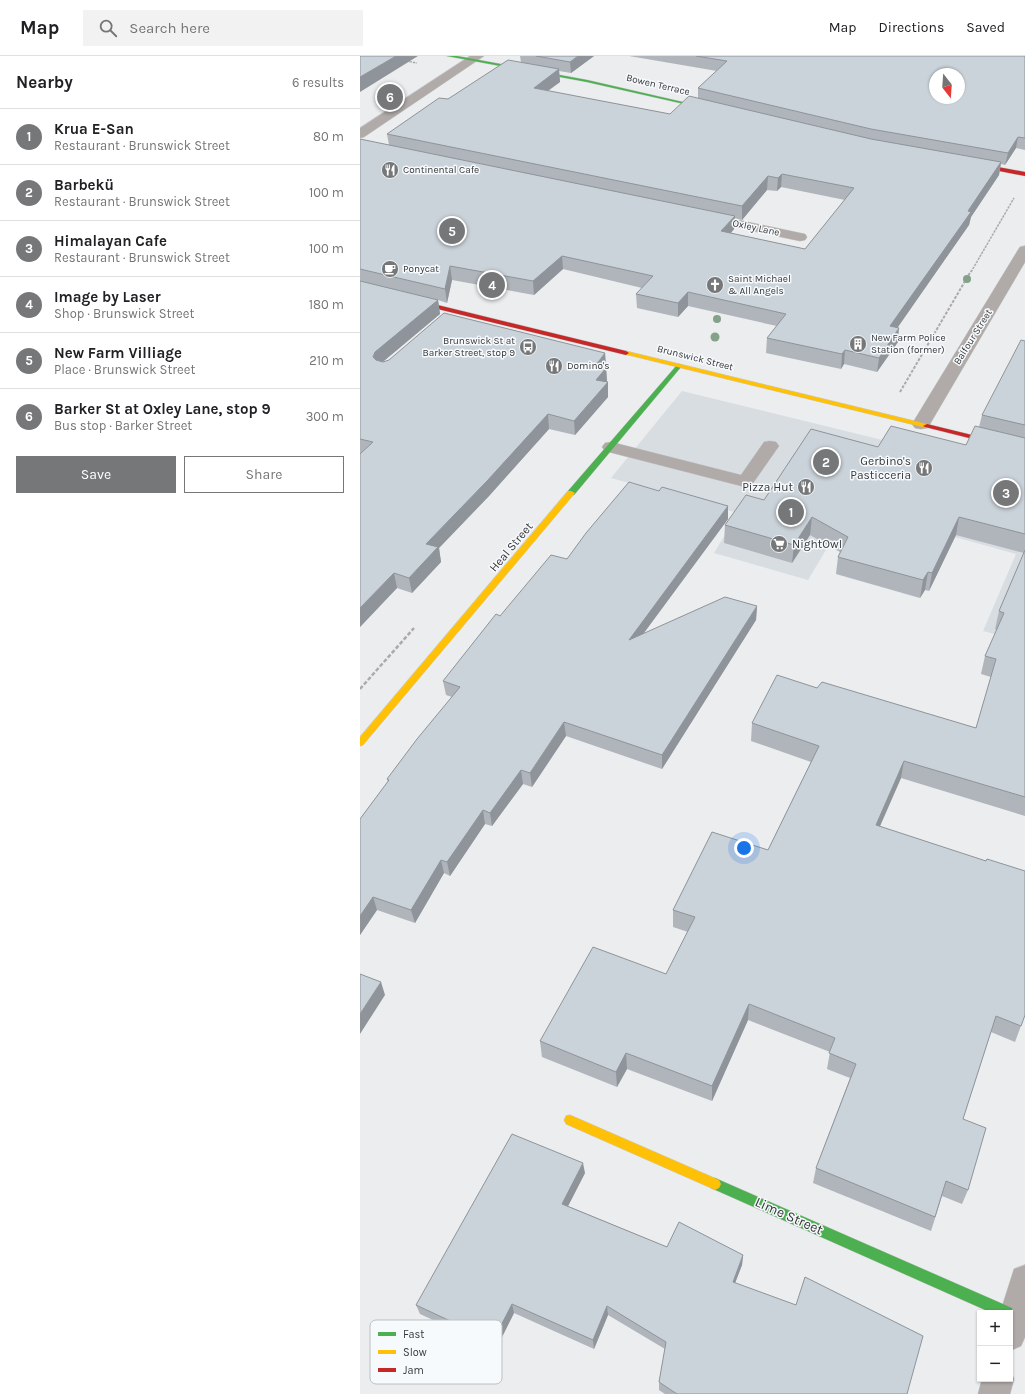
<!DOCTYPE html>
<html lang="en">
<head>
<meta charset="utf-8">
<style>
	:root { --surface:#fff; --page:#f2f2f2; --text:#202124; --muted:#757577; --line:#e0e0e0; --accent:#767779 }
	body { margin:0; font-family:Karla,sans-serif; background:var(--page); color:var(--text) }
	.controls { position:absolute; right:12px; bottom:12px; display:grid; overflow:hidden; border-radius:0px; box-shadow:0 1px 3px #0004 }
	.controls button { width:36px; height:36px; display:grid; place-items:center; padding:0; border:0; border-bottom:1px solid var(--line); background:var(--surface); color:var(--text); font:20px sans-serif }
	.compass { position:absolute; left:569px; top:12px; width:36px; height:36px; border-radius:50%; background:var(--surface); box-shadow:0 1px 3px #0004; rotate:163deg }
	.you { position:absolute; left:384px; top:792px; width:14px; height:14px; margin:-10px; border:3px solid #fff; border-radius:50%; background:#1a73e8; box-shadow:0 0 0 6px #1a73e833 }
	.badge { display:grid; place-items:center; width:26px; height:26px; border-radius:50%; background:var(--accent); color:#fff; font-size:13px; font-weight:700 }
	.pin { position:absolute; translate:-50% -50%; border:2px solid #fff; box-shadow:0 1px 4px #0006 }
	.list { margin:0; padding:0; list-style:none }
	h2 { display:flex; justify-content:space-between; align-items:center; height:52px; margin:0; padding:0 16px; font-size:17px }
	h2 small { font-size:13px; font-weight:400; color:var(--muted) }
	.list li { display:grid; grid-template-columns:26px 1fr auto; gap:12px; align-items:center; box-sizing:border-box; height:56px; padding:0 16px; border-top:1px solid var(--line) }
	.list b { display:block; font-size:15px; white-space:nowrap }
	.list p { margin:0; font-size:13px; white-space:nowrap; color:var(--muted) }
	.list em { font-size:13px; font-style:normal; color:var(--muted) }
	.actions { display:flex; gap:8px; padding:12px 16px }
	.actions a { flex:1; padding:9px 0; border:1px solid var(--accent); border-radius:0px; text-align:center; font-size:14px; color:var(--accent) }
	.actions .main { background:var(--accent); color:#fff }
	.icon { flex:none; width:22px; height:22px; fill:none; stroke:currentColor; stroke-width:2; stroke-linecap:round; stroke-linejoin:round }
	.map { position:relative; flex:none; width:665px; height:1338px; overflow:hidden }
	header { display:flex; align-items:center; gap:24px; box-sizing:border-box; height:56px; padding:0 20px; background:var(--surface); border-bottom:1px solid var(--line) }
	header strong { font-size:19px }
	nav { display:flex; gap:22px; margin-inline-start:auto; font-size:14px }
	.search { width:280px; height:36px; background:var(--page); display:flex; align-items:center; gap:10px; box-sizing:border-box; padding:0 14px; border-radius:0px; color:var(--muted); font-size:15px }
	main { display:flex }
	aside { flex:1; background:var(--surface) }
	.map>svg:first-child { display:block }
	.built { fill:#d8dde2 }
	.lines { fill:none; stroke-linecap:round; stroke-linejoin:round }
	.lane-casing { stroke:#c8c9ca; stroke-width:1 }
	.street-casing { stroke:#c8c9ca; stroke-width:1 }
	.fast-casing { stroke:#c8c9ca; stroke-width:1 }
	.slow-casing { stroke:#c8c9ca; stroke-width:1 }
	.jam-casing { stroke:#c8c9ca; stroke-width:1 }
	.path-far2 { stroke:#adaaa9; stroke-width:1.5; stroke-dasharray:2.5 1; stroke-linecap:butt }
	.path-far1 { stroke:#adaaa9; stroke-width:2; stroke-dasharray:3 1.5; stroke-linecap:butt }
	.path { stroke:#adaaa9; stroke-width:2.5; stroke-dasharray:4 2; stroke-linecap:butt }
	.lane { fill:#b0aaa8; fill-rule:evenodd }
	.street { fill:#b0aaa8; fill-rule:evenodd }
	.fast { fill:#4caf50; fill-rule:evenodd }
	.slow { fill:#ffc107; fill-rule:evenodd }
	.jam { fill:#c62828; fill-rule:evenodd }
	.tree { fill:#84a18a }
	.wall { fill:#afb5bb; fill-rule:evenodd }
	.shaded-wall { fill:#8e9499 }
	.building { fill:#cbd3da; stroke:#8e9499; fill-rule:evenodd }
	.labels { text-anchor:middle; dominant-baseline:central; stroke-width:3; stroke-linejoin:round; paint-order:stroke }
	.far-street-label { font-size:10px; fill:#373839; stroke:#f7fafd }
	.far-poi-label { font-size:10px; fill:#373839; stroke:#f7fafd; text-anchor:start }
	.poi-label { font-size:12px; fill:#373839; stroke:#f7fafd; text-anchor:end }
	.street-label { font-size:12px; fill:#373839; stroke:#f7fafd }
	.near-street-label { font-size:14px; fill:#373839; stroke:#f7fafd }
	.key { fill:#f7fafd; stroke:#bdc0c2; stroke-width:1 }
	.key-label { font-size:11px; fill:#373839 }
</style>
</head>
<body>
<header>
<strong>Map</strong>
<div class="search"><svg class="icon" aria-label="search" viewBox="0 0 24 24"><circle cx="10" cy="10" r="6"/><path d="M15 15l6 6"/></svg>Search here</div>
<nav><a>Map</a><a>Directions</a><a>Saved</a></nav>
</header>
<main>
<aside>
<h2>Nearby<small>6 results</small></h2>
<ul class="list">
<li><span class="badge">1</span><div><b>Krua E-San</b><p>Restaurant · Brunswick Street</p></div><em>80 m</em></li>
<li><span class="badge">2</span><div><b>Barbekü</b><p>Restaurant · Brunswick Street</p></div><em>100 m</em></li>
<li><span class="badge">3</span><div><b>Himalayan Cafe</b><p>Restaurant · Brunswick Street</p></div><em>100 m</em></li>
<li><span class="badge">4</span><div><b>Image by Laser</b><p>Shop · Brunswick Street</p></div><em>180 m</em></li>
<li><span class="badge">5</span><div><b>New Farm Villiage</b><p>Place · Brunswick Street</p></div><em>210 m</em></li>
<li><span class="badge">6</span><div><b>Barker St at Oxley Lane, stop 9</b><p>Bus stop · Barker Street</p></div><em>300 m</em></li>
</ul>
<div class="actions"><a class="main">Save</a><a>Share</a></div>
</aside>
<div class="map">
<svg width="665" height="1338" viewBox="0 0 665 1338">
	<rect width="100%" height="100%" fill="#ebedef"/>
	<path class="built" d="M322,335l343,84v167l-42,-11 33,-77 -165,-46 -43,72 -94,-27 24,-40 -127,-35z"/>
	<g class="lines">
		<g class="lane-casing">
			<path id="lane" d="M345,157l95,20 5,1 2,3 -2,3 -5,1 -100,-21 -2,-3 2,-3z
				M410,385l6,1 3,4 -28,40 -6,1 -140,-36 -3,-4 3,-4 6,-1 130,33 23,-33z"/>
		</g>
		<g class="street-casing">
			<path id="street" d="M110,0h14l-120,81 -4,1v-10z
				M665,190v16l-95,162 -3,4 -6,1 -6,-1 -3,-4 106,-174 2,-3z
				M665,1209v72l-4,9 -11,5v-38h-10l14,-44z
				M650,1313l4,10 -4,15h-32l4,-15h28z"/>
		</g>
		<g class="fast-casing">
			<path id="fast" d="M87,0h10l130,24 126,29 -2,1 -124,-28z
				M319,308l2,1v2l-107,128h-6v-4l109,-126z
				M355,1122l297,130 1,5 -1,5h-2v-5h-18l-281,-125 -2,-4 2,-4z"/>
		</g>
		<g class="slow-casing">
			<path id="slow" d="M266,295l301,73 4,2 -4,2 -303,-74 -1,-1z
				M208,435h3l4,2 -212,252 -3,1v-9z
				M210,1059l149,65 2,4 -2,4 -4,2 -4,-2 -145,-64 -2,-4 2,-4z"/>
		</g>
		<g class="jam-casing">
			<path id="jam" d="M611,106l54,10v4l-56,-11 -1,-1z
				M0,230l266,65 3,2 -3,2 -266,-65z
				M567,368l98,24v4l-100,-25 -2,-1z"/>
		</g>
		<path class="path-far2" d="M46,5l11,2
			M611,216l43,-74"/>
		<path class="path-far1" d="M540,336l71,-121"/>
		<path class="path" d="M0,633l54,-61"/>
		<use href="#lane" class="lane"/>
		<use href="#street" class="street"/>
		<use href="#fast" class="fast"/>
		<use href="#slow" class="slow"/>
		<use href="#jam" class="jam"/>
	</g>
	<g class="tree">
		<circle cx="607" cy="223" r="4"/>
		<circle cx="357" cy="263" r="4"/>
		<circle cx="355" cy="281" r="4.5"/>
	</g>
	<path class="wall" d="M160,0h74l-23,17 -12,-2 1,11 -12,9 122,23 28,-16v-10l19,-17 -88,-15h396v94l-9,-2 -11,17 -4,-1 -2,11 -28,42 -2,8 -72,102 1,15 -21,30 -33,-8 -3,5 -75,-16 1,-15 10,-12 -89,-20 -10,11 -41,-9 -1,-14 6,-6 -79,-19 -29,26 -82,-15 -5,23 -9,-3 2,14 -58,48 223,-9 2,28v1h1v15l-33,38 -26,-6 -60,67 -50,52 2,14 -29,31 -15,-5 -37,39v-173l1,-1h-1v-314l29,6 -2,-11 61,-35 73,-37zM421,131l64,13 -40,49 -74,-16 3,-4v-11l8,2 25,-30 10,1z
		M665,285v475l-124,-38 -21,48 145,189 -10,27 -24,-10 -28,87 5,71 -6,14 -20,-8 -11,35 -118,-48 3,-15 34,-90 -23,-9 3,-17 -82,-32 -36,81 -85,-32 -10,18 -75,-30 -2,-16 126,-67 22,-42 -15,-5v-17l95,-60 43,-88 -60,-21 1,-18 65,-35 159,40 15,-51 -10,-3 4,-18 12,-26 -2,-1 4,-18 25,-58 -68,-18 -27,56 -4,-1 -5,8 -84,-24 2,-17 2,-5 -30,-17 -18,28 -68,-20 1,-18 39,-25 114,-53 88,-2 13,-18 3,-12z
		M299,435l69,15v13l-84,114 113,-27 -1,14 -94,149 -96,-33 -34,51 -9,-3 -31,42 -7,-2 -35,52 -6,-3 -29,50 -38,-13 -17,25v-116l28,-37 -1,-3 65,-82 -6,-2 -3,-14 57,-65 67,-57z
		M225,1117l-17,33 99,41 76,8 -1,10 -7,18 172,111h-242l-6,-4v-8l6,-33 -57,-34 -14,34 -80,-36 -18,36 -76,-35 -4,-9z"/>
	<path class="shaded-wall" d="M36,0h22l-58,36v-15z
		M218,0h16l-23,17 -1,-11z
		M199,13l1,13 -25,18 -1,-12z
		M658,81l-2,11 -11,17 3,-12z
		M641,106l-2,13 -28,42 -2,8 -80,115 1,-14z
		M422,118l-1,13 -4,4 1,-13z
		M408,120l-1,14 -25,30v-14z
		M375,160l-1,13 -13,16v-14z
		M202,200l1,13 -29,26 -1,-14z
		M90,210l2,14 -5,23 -2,-14z
		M328,236v14l-10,11v-14z
		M78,244l2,14 -62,52 -5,-9 2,-5z
		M539,272l-1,14 -21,30 2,-14z
		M485,294l-1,14 -3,5 1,-15z
		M245,297l2,28 -10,13 -1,-29z
		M248,326v15l-33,38 -1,-14z
		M188,358l1,15 -60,67 -50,52 2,14 -29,31 -3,-15 17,-34z
		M368,450v13l-99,134v-13z
		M452,461l-2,18 -18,28 2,-18z
		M599,461l-3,18 -27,56 3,-18z
		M568,516l-3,18 -5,8 3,-18z
		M34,517l3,15 -37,39v-19z
		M397,550l-1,14 -94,149v-14z
		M204,666l2,14 -34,51 -2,-14z
		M544,705l-3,17 -28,64 3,-17z
		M161,714l2,14 -31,42 -2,-13z
		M123,754l2,14 -35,52 -3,-14z
		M81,804l3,13 -29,50 -4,-13z
		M13,841l4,13 -17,25v-19z
		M21,926l4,13 -25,39v-20z
		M389,948l-1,16 -36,81v-15z
		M266,997l1,16 -10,18 -1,-15z
		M223,1107l2,10 -21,41 -2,-10z
		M383,1199l-1,10 -10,26 1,-9z
		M152,1248l2,9 -18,36 -3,-8z
		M247,1250l1,9 -14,34 -1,-9z"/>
	<path class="building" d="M0,0h36l-36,21z
		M176,0h42l-8,6z
		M336,0h329v82l-7,-1 -10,16 -137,-24 -173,-41 29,-27zM575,18h24v24h-24z
		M148,4l51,9 -25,19 136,26 19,-18 182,43 130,23 -33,49 3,1 -81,114 9,2 -20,30 -34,-8 -3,4 -75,-16 19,-24 -98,-22 -10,11 -42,-9 17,-18 -91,-20 -29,25 -83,-15 -5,23 -85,-20v-130l375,77 -14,15 84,18 49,-61 -72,-14 -4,4 -10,-2 -26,30 -355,-72 52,-36 9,1z
		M0,225l78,19 -63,52 -2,5 3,3 7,2 6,-2 55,-47 161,40 -9,12 11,2 -11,13 12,2 -34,39 -26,-7 -61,67 -61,63 12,3 -29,31 -15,-5 -34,35v-154l13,-12 -13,-3z
		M661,284l4,1v84l-43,-10z
		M531,370l75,19 9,-19 50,12v96l-66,-17 -27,56 -4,-1 -5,8 -85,-23 10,-20 -36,-20 -18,28 -69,-20 21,-30 18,5 47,-71 67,18z
		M269,426l30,9 3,-4 66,19 -99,134 96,-43 32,9 -95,149 -98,-33 -34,51 -9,-3 -31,43 -7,-3 -36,52 -6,-2 -30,50 -38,-13 -13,19v-97l29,-39 -2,-1 30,-40 43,-52 -17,-6 53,-67 4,2 51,-61 16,4 19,-26z
		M665,494v247l-121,-36 -28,64 110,36 1,-2 38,12v144l-4,11 -25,-10 -33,103 23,9 -18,62 -22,-9 -11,36 -119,-49 40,-104 -27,-11 6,-15 -86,-34 -37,82 -86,-33 -10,19 -76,-31 53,-94 73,27 29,-57 -22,-7 39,-78 56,18 51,-104 -67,-23 25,-48 40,13 5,-6 154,46 20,-69 -11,-3 19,-43 -5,-2z
		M0,918l21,8 -21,32z
		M152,1078l71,29 -21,41 105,43 12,-25 64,33 -10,27 63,23 9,-28 118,59 -16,58h-230l-18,-12 7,-40 -59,-36 -14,34 -81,-36 -19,37 -77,-36z"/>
	<defs>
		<g id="restaurant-disc" transform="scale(0.9)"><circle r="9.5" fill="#767779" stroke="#f7fafd"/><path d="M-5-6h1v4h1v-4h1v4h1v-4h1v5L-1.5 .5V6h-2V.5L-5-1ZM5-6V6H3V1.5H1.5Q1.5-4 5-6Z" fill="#fff"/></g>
		<g id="cafe-disc" transform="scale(0.9)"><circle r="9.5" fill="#767779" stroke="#f7fafd"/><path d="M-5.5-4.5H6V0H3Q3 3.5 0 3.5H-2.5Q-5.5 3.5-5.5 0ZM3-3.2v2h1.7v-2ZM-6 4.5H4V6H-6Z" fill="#fff"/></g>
		<g id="church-disc" transform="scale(0.9)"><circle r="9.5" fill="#767779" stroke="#f7fafd"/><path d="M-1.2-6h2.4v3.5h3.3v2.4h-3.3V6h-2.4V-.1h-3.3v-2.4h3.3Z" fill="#fff"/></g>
		<g id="building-disc" transform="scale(0.9)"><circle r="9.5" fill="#767779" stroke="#f7fafd"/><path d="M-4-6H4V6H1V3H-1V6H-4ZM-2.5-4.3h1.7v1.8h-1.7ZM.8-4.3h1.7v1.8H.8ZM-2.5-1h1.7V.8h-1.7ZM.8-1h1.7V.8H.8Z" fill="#fff"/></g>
		<g id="bus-disc" transform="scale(0.9)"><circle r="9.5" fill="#767779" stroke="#f7fafd"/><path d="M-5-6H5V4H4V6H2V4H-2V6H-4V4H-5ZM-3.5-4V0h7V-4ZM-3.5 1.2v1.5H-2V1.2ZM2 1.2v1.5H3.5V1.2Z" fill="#fff"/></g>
		<g id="supermarket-disc" transform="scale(0.9)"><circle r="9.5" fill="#767779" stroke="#f7fafd"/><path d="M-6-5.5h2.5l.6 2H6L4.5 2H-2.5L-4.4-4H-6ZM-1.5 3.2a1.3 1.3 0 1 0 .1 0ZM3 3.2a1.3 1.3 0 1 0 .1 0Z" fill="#fff"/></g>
	</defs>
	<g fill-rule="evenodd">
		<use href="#restaurant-disc" x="30" y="114"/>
		<use href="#cafe-disc" x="30" y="213"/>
		<use href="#church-disc" x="355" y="229"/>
		<use href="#building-disc" x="498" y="288"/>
		<use href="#bus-disc" x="168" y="291"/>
		<use href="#restaurant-disc" x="194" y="310"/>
		<use href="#restaurant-disc" x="564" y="412"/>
		<use href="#restaurant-disc" x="446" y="431"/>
		<use href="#supermarket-disc" x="419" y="488"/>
	</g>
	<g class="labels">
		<g class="far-street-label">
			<text transform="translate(298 29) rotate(13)">Bowen Terrace</text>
			<text transform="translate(396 172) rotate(12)">Oxley Lane</text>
			<text transform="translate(613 281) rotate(-58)">Balfour Street</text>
			<text transform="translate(335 302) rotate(14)">Brunswick Street</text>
		</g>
		<g class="far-poi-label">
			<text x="43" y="114">Continental Cafe</text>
			<text x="43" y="213">Ponycat</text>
			<text x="368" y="223">Saint Michael<tspan x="368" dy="12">&amp; All Angels</tspan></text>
			<text x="511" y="282">New Farm Police<tspan x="511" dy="12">Station (former)</tspan></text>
			<text x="155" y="285" text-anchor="end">Brunswick St at<tspan x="155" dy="12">Barker Street, stop 9</tspan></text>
			<text x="207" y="310">Domino's</text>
		</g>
		<g class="poi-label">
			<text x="551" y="405">Gerbino's<tspan x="551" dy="14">Pasticceria</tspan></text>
			<text x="433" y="431">Pizza Hut</text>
			<text x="432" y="488" text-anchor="start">NightOwl</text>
		</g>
		<g class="street-label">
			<text transform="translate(151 491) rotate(-50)">Heal Street</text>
		</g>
		<g class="near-street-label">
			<text transform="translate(429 1160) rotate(24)">Lime Street</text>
		</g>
	</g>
	<rect x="10" y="1264" width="132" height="64" rx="6" class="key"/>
	<rect x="18" y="1276" width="18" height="4" fill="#4caf50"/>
	<rect x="18" y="1294" width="18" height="4" fill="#ffc107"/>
	<rect x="18" y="1312" width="18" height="4" fill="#c62828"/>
	<g class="key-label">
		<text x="43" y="1282">Fast</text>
		<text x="43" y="1300">Slow</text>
		<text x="43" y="1318">Jam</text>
	</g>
</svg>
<div class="controls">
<button>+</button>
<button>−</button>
</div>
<svg class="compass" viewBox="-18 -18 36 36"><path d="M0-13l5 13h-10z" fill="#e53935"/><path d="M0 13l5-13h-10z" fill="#757577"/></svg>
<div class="you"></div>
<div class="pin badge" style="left:431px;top:456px">1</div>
<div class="pin badge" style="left:466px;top:406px">2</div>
<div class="pin badge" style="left:646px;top:437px">3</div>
<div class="pin badge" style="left:132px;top:229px">4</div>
<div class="pin badge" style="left:92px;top:175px">5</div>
<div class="pin badge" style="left:30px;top:41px">6</div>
</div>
</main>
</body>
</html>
